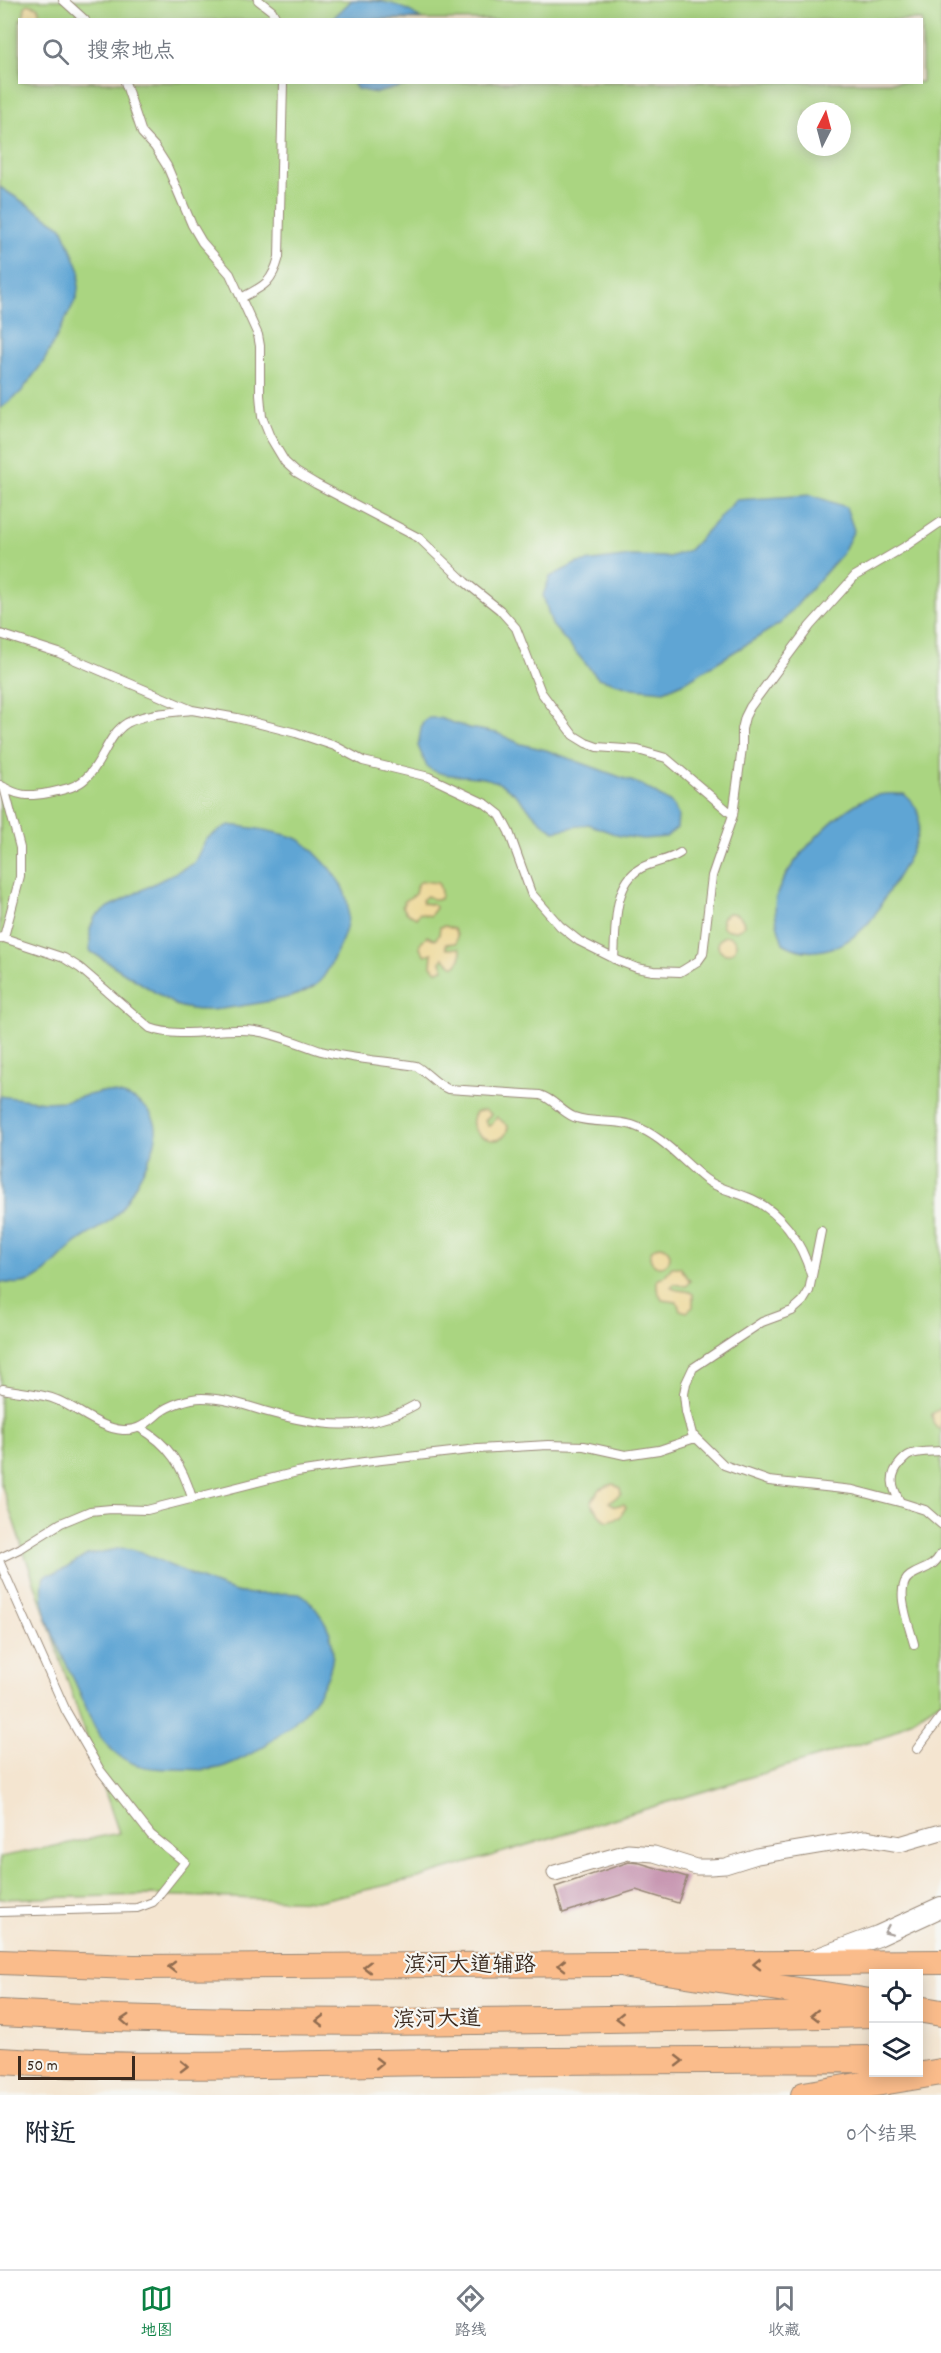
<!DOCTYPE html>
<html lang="zh">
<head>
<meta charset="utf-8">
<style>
	:root { --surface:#fff; --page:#f2f2f3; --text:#1f2937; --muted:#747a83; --line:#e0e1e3; --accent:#0b8043 }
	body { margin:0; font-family:Dekko,"LXGW WenKai TC",sans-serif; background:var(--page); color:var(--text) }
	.controls { position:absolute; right:18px; bottom:18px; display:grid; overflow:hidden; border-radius:0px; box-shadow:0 3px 15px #0003 }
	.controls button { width:54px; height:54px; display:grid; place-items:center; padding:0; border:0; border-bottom:2px solid var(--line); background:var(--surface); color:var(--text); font:30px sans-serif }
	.compass { position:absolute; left:797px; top:102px; width:54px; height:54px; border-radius:50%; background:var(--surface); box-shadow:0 3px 15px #0003; rotate:6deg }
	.scale { position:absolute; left:18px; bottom:15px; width:117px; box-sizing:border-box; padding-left:6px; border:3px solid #3b2a1e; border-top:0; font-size:16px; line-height:21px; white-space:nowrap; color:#3b2a1e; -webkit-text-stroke:4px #f6f6f2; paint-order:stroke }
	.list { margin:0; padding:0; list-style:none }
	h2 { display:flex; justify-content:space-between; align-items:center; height:78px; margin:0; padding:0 24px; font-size:26px }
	h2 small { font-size:20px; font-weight:400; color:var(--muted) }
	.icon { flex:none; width:33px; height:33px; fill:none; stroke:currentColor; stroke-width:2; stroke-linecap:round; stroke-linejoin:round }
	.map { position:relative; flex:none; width:941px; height:2095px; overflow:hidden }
	.search { position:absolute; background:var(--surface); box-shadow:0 3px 15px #0003; left:18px; right:18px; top:18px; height:66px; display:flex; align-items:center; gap:15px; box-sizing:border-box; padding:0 21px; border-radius:0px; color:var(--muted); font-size:22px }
	.sheet { height:174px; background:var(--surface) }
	nav { display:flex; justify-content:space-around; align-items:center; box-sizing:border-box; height:84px; border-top:2px solid var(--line); background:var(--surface); font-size:16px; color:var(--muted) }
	nav a { display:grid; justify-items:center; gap:3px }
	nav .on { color:var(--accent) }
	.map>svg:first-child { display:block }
	.green { fill:#aad581; stroke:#728050; stroke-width:1.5; fill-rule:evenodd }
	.sand { fill:#eeda9e; stroke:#94825e; stroke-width:1.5 }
	.water { fill:#5ea5d4; stroke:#4c6879; stroke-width:1.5 }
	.building { fill:#c898b2 }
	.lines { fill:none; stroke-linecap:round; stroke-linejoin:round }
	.service-casing { stroke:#988877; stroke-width:10 }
	.minor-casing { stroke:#988877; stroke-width:17 }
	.tertiary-casing { stroke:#988877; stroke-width:22 }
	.primary-casing { stroke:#988877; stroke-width:26 }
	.trunk-casing { stroke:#988877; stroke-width:28 }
	.service { stroke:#fff; stroke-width:8 }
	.minor { stroke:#fff; stroke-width:15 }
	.tertiary { stroke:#fff; stroke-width:20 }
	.primary { stroke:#fabc8b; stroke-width:24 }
	.trunk { stroke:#fabc8b; stroke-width:26 }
	.oneway { stroke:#a79f9a }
	.oneway2 { stroke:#916c4f }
	.labels { text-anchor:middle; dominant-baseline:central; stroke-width:4.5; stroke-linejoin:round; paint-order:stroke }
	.street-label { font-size:22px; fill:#3b2a1e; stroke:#f6f6f2 }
</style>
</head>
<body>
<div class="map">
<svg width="941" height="2095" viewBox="0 0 941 2095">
	<rect width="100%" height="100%" fill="#f6f6f2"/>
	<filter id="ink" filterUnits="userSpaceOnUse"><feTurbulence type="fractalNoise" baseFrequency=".0167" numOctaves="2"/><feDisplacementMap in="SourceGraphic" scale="12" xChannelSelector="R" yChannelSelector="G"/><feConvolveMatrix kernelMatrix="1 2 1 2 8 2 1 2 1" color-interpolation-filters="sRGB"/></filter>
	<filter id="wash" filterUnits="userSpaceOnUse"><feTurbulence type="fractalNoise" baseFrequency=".008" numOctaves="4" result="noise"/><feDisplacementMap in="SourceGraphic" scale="24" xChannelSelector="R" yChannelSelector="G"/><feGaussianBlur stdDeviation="1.35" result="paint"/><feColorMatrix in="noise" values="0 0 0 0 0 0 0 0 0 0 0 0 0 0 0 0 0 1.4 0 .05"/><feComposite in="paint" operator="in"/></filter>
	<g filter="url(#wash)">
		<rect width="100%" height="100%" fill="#f4e5d0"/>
		<path class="green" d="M0,0h941v1701l-55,35 -468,142 -101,23 -166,-6 -151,4v-42l119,-24 -119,-352zM20,20h902v62h-902zM806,111h36v36h-36z"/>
		<path class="sand" d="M28,4l9,3 2,3v9h-18l3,-4 1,-8z
			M422,881l16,2c3,5 4,10 2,16h-7l-6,-3 -5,4 1,3 12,2 1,3 -6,8 -10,-3 -4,5 -9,-5 -5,-7 3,-5 10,-7 2,-9z
			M728,913c9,0 15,3 16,12 -6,7 -15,7 -22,2v-9z
			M445,926l9,3 3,6 -1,8 -10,1v3l1,2 12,-1c4,5 1,16 -5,18l-11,-8 -2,4 3,7 -7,2 -6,-5 1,-13 -7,2 -5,-7v-4l7,-8 8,4 4,-5 1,-8z
			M718 945a9 9 0 1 1 18 0a9 9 0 1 1-18 0Z
			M485,1110l6,4 -6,6 3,6h2l7,-9 11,9c-2,28 -48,9 -32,-14z
			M650 1256a10 10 0 1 1 20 0a10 10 0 1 1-20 0Z
			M672,1267h8l10,14 -4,5 -12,-2 -3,3c6,6 15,1 22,7v13l-6,5 -7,-2 -3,-8 -15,-2 -5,-11v-9l7,-3z
			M941,1408v21l-4,-1 -4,-5 -1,-9z
			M613,1484l7,4 1,6 -12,8 6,4 9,-2 2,3 -6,10 -12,4 -7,-4 -10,-14 8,-14z"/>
		<path class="water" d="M352,0c26,0 49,2 69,19h-89z
			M353,83h58l-3,2 -32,8 -19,-4z
			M0,187l62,40 18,44 -3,26 -33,64 -23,31 -21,17z
			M811,495l35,12 8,23 -12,24 -61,69 -94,58 -23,10 -31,-3 -35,-10 -46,-53 -9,-30 7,-18 27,-14 54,-7 38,1 20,-7 47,-50z
			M429,718h10l30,10 28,5 24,11 25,6 96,35 29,18 7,12 -1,13 -11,9 -23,2 -23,-3 -32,-12 -33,7c-24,-12 -34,-40 -61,-50 -22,-9 -46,0 -67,-14l-9,-21 4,-23z
			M898,794h6c7,6 14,14 15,23 2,23 -15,50 -27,69 -8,11 -13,25 -22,35 -21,25 -57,41 -87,22 -5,-14 -10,-30 -7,-45 8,-33 56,-81 85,-97 11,-6 25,-8 37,-7z
			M228,825c21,2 47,6 68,13 10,4 17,13 24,20 29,29 37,53 18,91 -7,13 -12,30 -25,38 -19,12 -44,14 -66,18 -25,4 -47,9 -72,0l-85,-54v-22l5,-12 14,-10 85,-44 12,-24z
			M101,1092c28,0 62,16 54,50 -3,15 -12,28 -19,42 -6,10 -11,22 -19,30 -13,13 -28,19 -41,29 -28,23 -35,47 -76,39v-186l45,6 19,-1z
			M123,1548c17,1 30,10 46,17 22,10 44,20 67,27 18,5 59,-2 67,3 7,5 13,14 18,21 44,62 -45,131 -96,150 -16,6 -34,3 -50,3 -29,0 -48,-2 -69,-25 -13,-14 -19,-36 -27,-53 -13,-31 -44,-80 -35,-115l19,-6 24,-15z"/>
		<g id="blocks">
			<path class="building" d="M629,1862l11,1 47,14 -9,26 -42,-13 -73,23 -8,-26z"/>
		</g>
	</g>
	<g filter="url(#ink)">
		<use href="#blocks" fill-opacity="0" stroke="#988877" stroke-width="1.5"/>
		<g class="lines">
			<g class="service-casing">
				<path id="service" d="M63,0l22,20
					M258,0l14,11 5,9
					M125,82l17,51 13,14 12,19 25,59 10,17 28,32 28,61 2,11v49l2,22 8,20 15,25 11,10 20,12 103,54 46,44 35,28 16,18 25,64 32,43 13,8 11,4 41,3 28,8 67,57
					M241,298c23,-12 31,-15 38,-41l4,-175
					M0,634l59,19 133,57 45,8 59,15 39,13 28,15 66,16 57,27 14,11 9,17 22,61 29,33 19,15 40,20 18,7 16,3 27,1 18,-11 5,-7 9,-78 21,-61 9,-67v-19l3,-12 5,-10 60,-81 45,-50 51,-30 35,-24
					M0,785c18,11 27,12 48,8 13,-3 28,-5 38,-15 17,-15 21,-43 41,-55 19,-10 43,-10 64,-13
					M1,937l63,21 16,10 70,60c33,12 71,-2 105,3 23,3 44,13 66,20 31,8 64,10 95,15 12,7 19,18 32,23l92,6c14,4 20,16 34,22 18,7 40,2 58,8 30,10 50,36 73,54 13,10 28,12 42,18 33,13 55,45 64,78
					M0,939l5,-6 15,-56v-29l-16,-61
					M614,959c2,-28 -2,-75 27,-91 13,-7 27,-7 39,-15
					M821,1231l-12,60 -6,10 -11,10 -30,11 -69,46 -7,15 -2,11 2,18 6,22 32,31 45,16 84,9 50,13 22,7 16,14
					M3,1389c18,4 38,4 54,11 22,9 42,28 66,30 17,1 25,-8 36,-17 10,-8 30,-15 43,-15 22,0 42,7 62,13 54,15 100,23 151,-6
					M140,1428c29,16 43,39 52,70
					M900,1502c-8,-15 -12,-26 1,-40 3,-3 6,-7 11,-8 9,-3 20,-2 29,-3
					M0,1558l21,-10 40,-25 29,-12 21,-2 36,1 150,-38 67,-10 114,-13 70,-4 36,1 41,9 34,-5 36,-12
					M0,1563l66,148 34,59 51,65 34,27 -32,40 -16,6 -137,4
					M914,1644c-4,-16 -21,-57 -4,-68 14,-9 21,-6 31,-22
					M917,1749l24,-32"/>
			</g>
			<g class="minor-casing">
				<path id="minor" d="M555,1873l73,-21 26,2 42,13h14l15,-1 32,-10 108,-18 35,6 41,-12"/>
			</g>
			<g class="tertiary-casing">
				<path id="tertiary" d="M813,1960l65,-24 63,-29"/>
			</g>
			<g class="primary-casing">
				<path id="primary" d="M0,1962l133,5 808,-5"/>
			</g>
			<g class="trunk-casing">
				<path id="trunk" d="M628,1965l242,37
					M918,2009l23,4
					M0,2013c291,16 582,6 874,1
					M0,2061c125,8 250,4 376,2 165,-3 332,-3 498,-4
					M804,2095l137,-23"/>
			</g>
			<use href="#service" class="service"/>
			<use href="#minor" class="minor"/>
			<use href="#tertiary" class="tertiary"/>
			<use href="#primary" class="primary"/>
			<use href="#trunk" class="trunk"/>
		</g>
		<defs><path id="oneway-chevron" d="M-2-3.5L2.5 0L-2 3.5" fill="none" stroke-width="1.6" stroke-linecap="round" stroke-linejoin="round" transform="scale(1.5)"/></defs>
		<use class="oneway" href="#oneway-chevron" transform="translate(888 1931) rotate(156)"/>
		<g class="oneway2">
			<use href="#oneway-chevron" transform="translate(757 1964) rotate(179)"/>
			<use href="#oneway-chevron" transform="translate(562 1965) rotate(179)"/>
			<use href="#oneway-chevron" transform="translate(172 1967) rotate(180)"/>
			<use href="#oneway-chevron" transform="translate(367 1967) rotate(180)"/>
			<use href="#oneway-chevron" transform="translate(815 2015) rotate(179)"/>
			<use href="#oneway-chevron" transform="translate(620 2018) rotate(179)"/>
			<use href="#oneway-chevron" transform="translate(125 2020) rotate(-177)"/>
			<use href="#oneway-chevron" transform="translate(320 2021) rotate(-180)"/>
			<use href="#oneway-chevron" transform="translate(679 2061)"/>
			<use href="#oneway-chevron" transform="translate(379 2063) rotate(-1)"/>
			<use href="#oneway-chevron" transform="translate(184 2066) rotate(1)"/>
		</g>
	</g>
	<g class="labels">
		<g class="street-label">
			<text x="470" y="1966">滨河大道辅路</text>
			<text transform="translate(437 2021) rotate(-1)">滨河大道</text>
		</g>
	</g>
</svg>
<div class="controls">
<button><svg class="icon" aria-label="locate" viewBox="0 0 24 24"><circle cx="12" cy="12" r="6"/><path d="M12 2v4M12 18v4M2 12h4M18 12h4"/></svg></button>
<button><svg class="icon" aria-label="layers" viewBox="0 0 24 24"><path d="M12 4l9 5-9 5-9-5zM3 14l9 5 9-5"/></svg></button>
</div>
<svg class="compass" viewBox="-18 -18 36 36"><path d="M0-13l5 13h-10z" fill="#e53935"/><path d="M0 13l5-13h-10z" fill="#747a83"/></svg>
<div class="scale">50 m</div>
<div class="search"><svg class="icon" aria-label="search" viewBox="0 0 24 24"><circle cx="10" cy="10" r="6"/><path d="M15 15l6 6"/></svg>搜索地点</div>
</div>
<section class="sheet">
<h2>附近<small>0个结果</small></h2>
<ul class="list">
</ul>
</section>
<nav>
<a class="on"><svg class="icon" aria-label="map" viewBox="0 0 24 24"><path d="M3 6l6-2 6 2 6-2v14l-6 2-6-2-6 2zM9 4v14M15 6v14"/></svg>地图</a>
<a><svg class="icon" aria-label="directions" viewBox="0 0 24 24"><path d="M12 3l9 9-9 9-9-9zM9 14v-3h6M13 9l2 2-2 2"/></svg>路线</a>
<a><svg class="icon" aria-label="saved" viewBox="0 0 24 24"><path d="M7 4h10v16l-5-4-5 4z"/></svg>收藏</a>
</nav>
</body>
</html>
